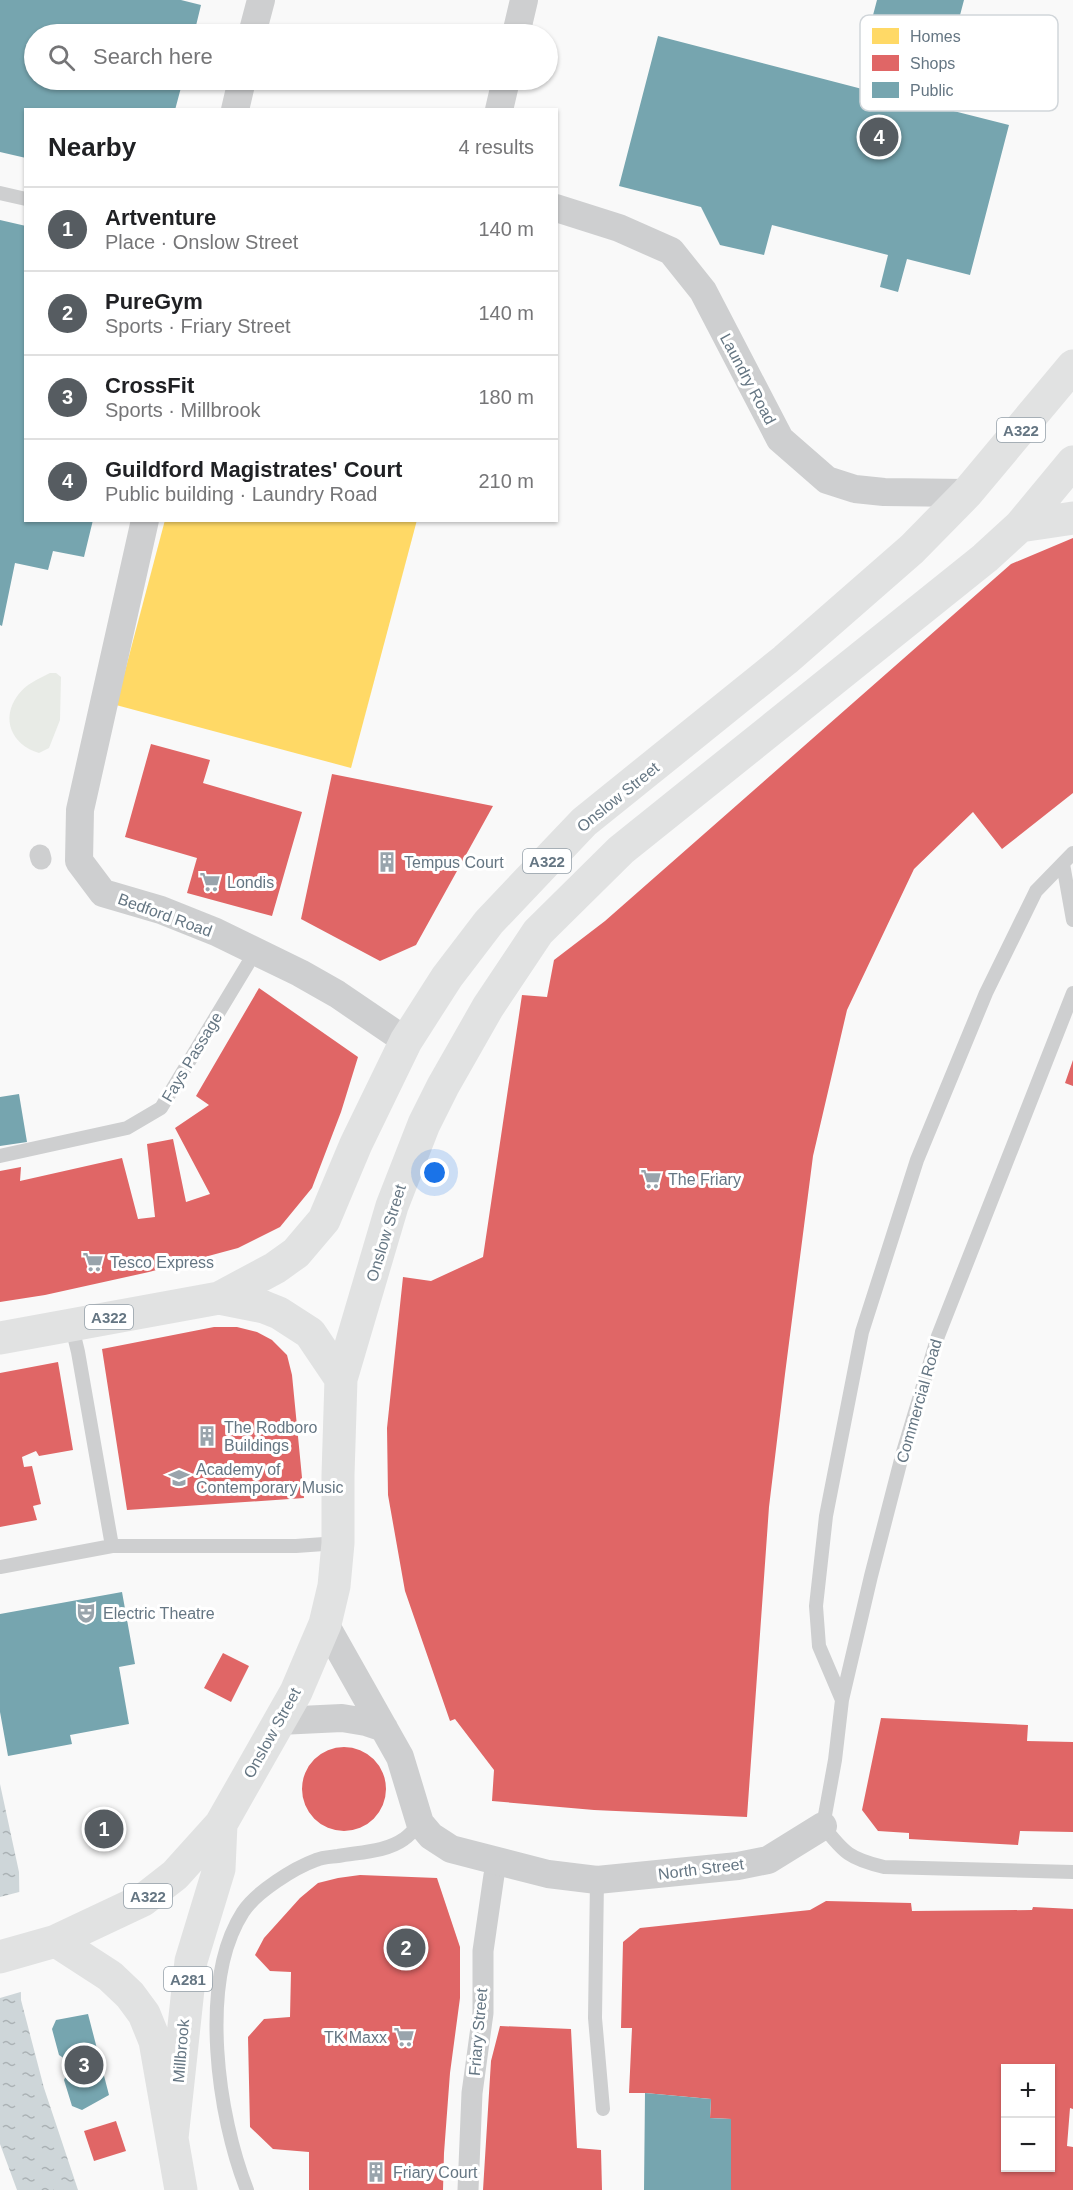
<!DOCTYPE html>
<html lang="en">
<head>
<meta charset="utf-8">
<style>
	:root { --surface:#fff; --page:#f6f6f6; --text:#202124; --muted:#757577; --line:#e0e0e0; --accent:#565c61 }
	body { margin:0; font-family:Helvetica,sans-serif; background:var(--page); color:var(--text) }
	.controls { position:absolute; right:18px; bottom:18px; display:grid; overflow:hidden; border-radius:0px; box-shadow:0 2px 4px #0004 }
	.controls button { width:54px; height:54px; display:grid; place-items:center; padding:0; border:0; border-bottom:2px solid var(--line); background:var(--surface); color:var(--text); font:30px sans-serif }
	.you { position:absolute; left:435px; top:1173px; width:21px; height:21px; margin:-15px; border:4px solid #fff; border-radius:50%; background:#1a73e8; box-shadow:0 0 0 9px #1a73e833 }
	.badge { display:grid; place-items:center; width:39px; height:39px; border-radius:50%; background:var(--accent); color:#fff; font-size:20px; font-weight:700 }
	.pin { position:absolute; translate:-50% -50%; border:3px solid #fff; box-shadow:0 2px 6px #0006 }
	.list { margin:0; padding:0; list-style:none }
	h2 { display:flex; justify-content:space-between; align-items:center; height:78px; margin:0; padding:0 24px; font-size:26px }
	h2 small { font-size:20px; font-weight:400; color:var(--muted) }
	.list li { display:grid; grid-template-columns:39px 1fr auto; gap:18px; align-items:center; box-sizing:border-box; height:84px; padding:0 24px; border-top:2px solid var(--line) }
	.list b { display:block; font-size:22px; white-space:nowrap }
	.list p { margin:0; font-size:20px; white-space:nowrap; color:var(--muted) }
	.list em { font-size:20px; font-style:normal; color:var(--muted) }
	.icon { flex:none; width:33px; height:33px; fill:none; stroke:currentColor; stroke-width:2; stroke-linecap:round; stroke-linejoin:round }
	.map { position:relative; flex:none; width:1073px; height:2190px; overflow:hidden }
	.search { position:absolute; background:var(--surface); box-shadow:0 2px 4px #0004; left:24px; top:24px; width:534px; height:66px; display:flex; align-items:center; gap:15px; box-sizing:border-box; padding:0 21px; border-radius:33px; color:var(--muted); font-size:22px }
	.panel { position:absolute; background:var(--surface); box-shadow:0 2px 4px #0004; left:24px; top:108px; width:534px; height:414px; border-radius:0px }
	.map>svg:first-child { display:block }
	.garden { fill:#e8ebe6 }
	.water { fill:url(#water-ripples) }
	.pier { fill:#f9f9f9 }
	.homes { fill:#ffd966 }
	.shops { fill:#e06666; fill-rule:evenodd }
	.public { fill:#76a5af }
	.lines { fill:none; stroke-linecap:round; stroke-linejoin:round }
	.service { stroke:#cecfd0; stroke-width:14 }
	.pedestrian { stroke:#cecfd0; stroke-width:21 }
	.minor { stroke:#cecfd0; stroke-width:28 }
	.primary { stroke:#e1e2e2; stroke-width:33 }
	.labels { text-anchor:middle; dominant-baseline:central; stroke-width:6; stroke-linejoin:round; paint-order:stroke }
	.shield { fill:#fff; stroke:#939fa8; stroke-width:1.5 }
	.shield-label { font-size:15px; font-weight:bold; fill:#657683 }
	.street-label { font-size:16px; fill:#657683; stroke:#fff }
	.poi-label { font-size:16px; fill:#657683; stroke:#fff; text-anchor:start }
	.key { fill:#fff; stroke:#d1d6da; stroke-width:1.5 }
	.key-label { font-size:16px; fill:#657683 }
</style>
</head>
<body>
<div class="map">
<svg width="1073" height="2190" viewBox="0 0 1073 2190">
	<defs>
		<pattern id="water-ripples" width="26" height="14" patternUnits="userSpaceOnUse" patternTransform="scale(1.5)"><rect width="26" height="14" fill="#ced6d9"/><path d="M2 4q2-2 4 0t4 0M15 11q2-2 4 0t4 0" fill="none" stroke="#abb2b5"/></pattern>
	</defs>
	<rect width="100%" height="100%" fill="#f9f9f9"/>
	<path class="garden" d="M50,673h6l5,4 -1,43 -11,28 -10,5c-27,-8 -39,-34 -21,-58 8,-11 20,-16 32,-22z"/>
	<path class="water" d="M0,1784l19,88 2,128 23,88 34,102h-61l-17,-46z"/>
	<path class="pier" d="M23,1891l1,100 -24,7v-101z"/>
	<path class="homes" d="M165,520h252l-66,248 -235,-63z"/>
	<path class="shops" d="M1073,538v255l-71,56 -29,-37 -59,57 -67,141 -34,146 -28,218 -16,133 -22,310 -153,-7 -102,-9 2,-31 -39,-51 -5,2 -45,-130 -17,-96 -1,-67 16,-151 28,4 52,-24 39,-262 25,2 7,-37 51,-39 406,-357z
		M151,744l59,16 -7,23 99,29 -30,104 -85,-23 10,-35 -72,-21z
		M332,774l161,32 -77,139 -36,16 -79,-42z
		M259,988l99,69 -17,55 -29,76 -32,39 -42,21 -89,24 -104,23 -45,7v-131l21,-4 -1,14 102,-23 16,61 17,-2 -8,-73 26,-5 13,63 24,-8 -35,-66 34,-23 -13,-9z
		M1073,1060v26l-8,-3z
		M214,1327h23l20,5 15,8 15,15 5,20 12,123 -177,12 -25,-161z
		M58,1362l15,88 -34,6 -3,-5 -14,6 2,10 8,-1 9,38 -8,2 4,14 -37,7v-154z
		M223,1653l26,13 -18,36 -27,-14z
		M881,1718l147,7 -1,16 46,1v90l-53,-1 -2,14 -109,-6v-6l-31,-2 -16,-21z
		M302 1789a42 42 0 1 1 84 0a42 42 0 1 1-84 0Z
		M360,1875l77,3 23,69v51l-10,75 -6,80 -1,37h-134v-38l-36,-3 -23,-22 -2,-90 16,-18 26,-2 1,-45 -21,-1 -15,-16 9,-17 36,-40 18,-15 20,-5z
		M826,1901l85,2 1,8 120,-1 1,-3 40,2v200l-3,-1 -3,38 6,1v43h-342v-71l-21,-1 1,-19 -66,-6h-16l3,-65h-11l2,-86 17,-14 170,-18zM1005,2068h45v100h-45z
		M500,2026l71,3 6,119 24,2 1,40h-119l8,-129z
		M116,2121l10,30 -32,10 -10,-30z"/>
	<path class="public" d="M0,0h181l20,5 -7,29h-160v46h149l-8,30h-149v48l-26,-6z
		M877,0h87l-15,57 -21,-7 -14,51 95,24 -39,150 -63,-16 -9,33 -18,-5 8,-32 -116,-30 -8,30 -44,-10 -19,-38 -82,-21 39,-150 208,54 13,-49 -12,-3z
		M0,220l26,6v294h67l-9,37 -31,-6 -5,19 -33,-7 -13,63 -2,-1z
		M19,1094l8,48 -27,4v-49z
		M122,1592l13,72 -16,3 10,57 -59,11 2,9 -64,12 -8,-44v-98z
		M88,2014l21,81 -27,15 -10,-4 -8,-26 4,-8 -3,-13 -6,-4 -7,-26 4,-9z
		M645,2093l66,6 -1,19 21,1v71h-87z"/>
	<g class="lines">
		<path class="service" d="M0,193l26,6
			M1063,864l10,56
			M1073,993l-135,343 -35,116 -32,124 -29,124 -7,60 -12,66c21,27 27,33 61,41l189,5
			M0,1156l127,-28 34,-20 94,-156
			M71,1323l7,29 34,194h184l42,-3
			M0,1567l112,-21
			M842,1700l-23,-54 -3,-40 10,-90 36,-184 55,-172 69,-167 50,-102 37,-38
			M597,1880l-2,138 8,91
			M247,2190c-29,-73 -49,-208 -4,-278 13,-20 51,-44 73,-52 7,-3 15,-3 22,-4 22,-4 48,-4 66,-17 6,-4 11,-10 16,-16"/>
		<path class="pedestrian" d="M40,855l1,4
			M468,2190l4,-97 11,-80v-62l11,-76"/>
		<path class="minor" d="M252,34l9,-34
			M516,34l8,-34
			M235,110l7,-30
			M499,110l7,-30
			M556,208l63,20 52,23 32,40 77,148 47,41 28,9 29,3 83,1
			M145,520l-65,290 -1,51 24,32 58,17 55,22 84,41 37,21 69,47
			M325,1624l75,133 20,66 11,13 20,13 97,25 49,6 141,-14 30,-6 55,-34
			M279,1721l63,-3 24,4 18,6"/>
		<path class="primary" d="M1020,526l53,-8
			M219,1298l45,9 15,6 31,20 31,46
			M0,1338l219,-40 56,-30 21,-15 28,-33 32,-76 50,-103 41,-64 42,-55 95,-100 201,-162 127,-111 55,-56 106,-127
			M56,1941l54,35 20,19 14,19 11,27 26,149
			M0,1957l56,-16 87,-41 32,-25 46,-51 75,-132 29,-68 9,-38 4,-43v-68l3,-96 51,-173 32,-82 19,-38 45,-79 50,-75 83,-82 364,-292 35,-32 53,-64
			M172,2138l19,-177 28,-92 2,-45"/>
	</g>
	<defs>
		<g id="building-bare" transform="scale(1.62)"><path d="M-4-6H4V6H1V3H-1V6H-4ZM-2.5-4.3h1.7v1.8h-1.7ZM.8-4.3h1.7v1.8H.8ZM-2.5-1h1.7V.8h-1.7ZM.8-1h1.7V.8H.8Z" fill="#99a4ac" stroke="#fff" stroke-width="2.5" paint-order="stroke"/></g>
		<g id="supermarket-bare" transform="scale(1.62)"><path d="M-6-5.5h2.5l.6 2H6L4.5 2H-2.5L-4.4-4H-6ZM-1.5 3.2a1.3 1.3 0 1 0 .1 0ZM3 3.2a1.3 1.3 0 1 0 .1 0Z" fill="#99a4ac" stroke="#fff" stroke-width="2.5" paint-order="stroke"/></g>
		<g id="university-bare" transform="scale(1.62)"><path d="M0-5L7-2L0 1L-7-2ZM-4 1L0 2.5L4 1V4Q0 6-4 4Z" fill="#99a4ac" stroke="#fff" stroke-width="2.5" paint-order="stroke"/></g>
		<g id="theatre-bare" transform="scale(1.62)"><path d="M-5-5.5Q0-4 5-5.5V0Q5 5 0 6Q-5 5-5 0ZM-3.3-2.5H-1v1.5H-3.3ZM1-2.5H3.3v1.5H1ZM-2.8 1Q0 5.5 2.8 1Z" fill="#99a4ac" stroke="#fff" stroke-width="2.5" paint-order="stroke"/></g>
	</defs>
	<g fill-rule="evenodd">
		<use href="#building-bare" x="387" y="862"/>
		<use href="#supermarket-bare" x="210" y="882"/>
		<use href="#supermarket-bare" x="651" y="1179"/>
		<use href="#supermarket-bare" x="93" y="1262"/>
		<use href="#building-bare" x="207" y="1436"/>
		<use href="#university-bare" x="179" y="1478"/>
		<use href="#theatre-bare" x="86" y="1613"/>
		<use href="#supermarket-bare" x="404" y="2037"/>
		<use href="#building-bare" x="376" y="2172"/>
	</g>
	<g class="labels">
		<g class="shield">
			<rect x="997" y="418" width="48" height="24" rx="4.5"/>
			<rect x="523" y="849" width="48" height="24" rx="4.5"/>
			<rect x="85" y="1305" width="48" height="24" rx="4.5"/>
			<rect x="124" y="1884" width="48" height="24" rx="4.5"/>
			<rect x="164" y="1967" width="48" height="24" rx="4.5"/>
		</g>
		<g class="shield-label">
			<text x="1021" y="430">A322</text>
			<text x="547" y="861">A322</text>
			<text x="109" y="1317">A322</text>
			<text x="148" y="1896">A322</text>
			<text x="188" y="1979">A281</text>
		</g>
		<g class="street-label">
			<text transform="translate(748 379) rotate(62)">Laundry Road</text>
			<text transform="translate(618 797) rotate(-39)">Onslow Street</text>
			<text transform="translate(165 915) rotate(20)">Bedford Road</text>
			<text transform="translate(192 1057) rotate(-59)">Fays Passage</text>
			<text transform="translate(386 1233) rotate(-73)">Onslow Street</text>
			<text transform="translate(919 1401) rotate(-74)">Commercial Road</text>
			<text transform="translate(272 1733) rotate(-61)">Onslow Street</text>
			<text transform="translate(701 1869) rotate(-7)">North Street</text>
			<text transform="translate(478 2032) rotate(-85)">Friary Street</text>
			<text transform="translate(181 2051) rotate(-85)">Millbrook</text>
		</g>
		<g class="poi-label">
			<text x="404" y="862">Tempus Court</text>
			<text x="227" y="882">Londis</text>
			<text x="668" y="1179">The Friary</text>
			<text x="110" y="1262">Tesco Express</text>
			<text x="224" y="1427">The Rodboro<tspan x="224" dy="18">Buildings</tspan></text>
			<text x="196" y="1469">Academy of<tspan x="196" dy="18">Contemporary Music</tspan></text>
			<text x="103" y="1613">Electric Theatre</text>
			<text x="387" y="2037" text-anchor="end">TK Maxx</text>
			<text x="393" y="2172">Friary Court</text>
		</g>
	</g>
	<rect x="860" y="15" width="198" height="96" rx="9" class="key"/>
	<rect x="872" y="28" width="27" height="16" fill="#ffd966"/>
	<rect x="872" y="55" width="27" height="16" fill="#e06666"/>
	<rect x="872" y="82" width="27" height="16" fill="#76a5af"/>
	<g class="key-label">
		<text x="910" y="42">Homes</text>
		<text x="910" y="69">Shops</text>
		<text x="910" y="96">Public</text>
	</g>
</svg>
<div class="controls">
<button>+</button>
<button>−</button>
</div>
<div class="you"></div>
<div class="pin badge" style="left:104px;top:1829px">1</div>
<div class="pin badge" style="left:406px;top:1948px">2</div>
<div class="pin badge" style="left:84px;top:2065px">3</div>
<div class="pin badge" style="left:879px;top:137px">4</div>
<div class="search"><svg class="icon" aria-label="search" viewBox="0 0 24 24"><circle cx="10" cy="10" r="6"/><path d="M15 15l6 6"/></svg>Search here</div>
<section class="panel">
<h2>Nearby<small>4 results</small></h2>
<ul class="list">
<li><span class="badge">1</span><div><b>Artventure</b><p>Place · Onslow Street</p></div><em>140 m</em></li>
<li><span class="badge">2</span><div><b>PureGym</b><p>Sports · Friary Street</p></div><em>140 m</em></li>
<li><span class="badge">3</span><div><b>CrossFit</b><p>Sports · Millbrook</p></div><em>180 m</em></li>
<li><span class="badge">4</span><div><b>Guildford Magistrates' Court</b><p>Public building · Laundry Road</p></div><em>210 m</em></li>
</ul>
</section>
</div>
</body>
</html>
